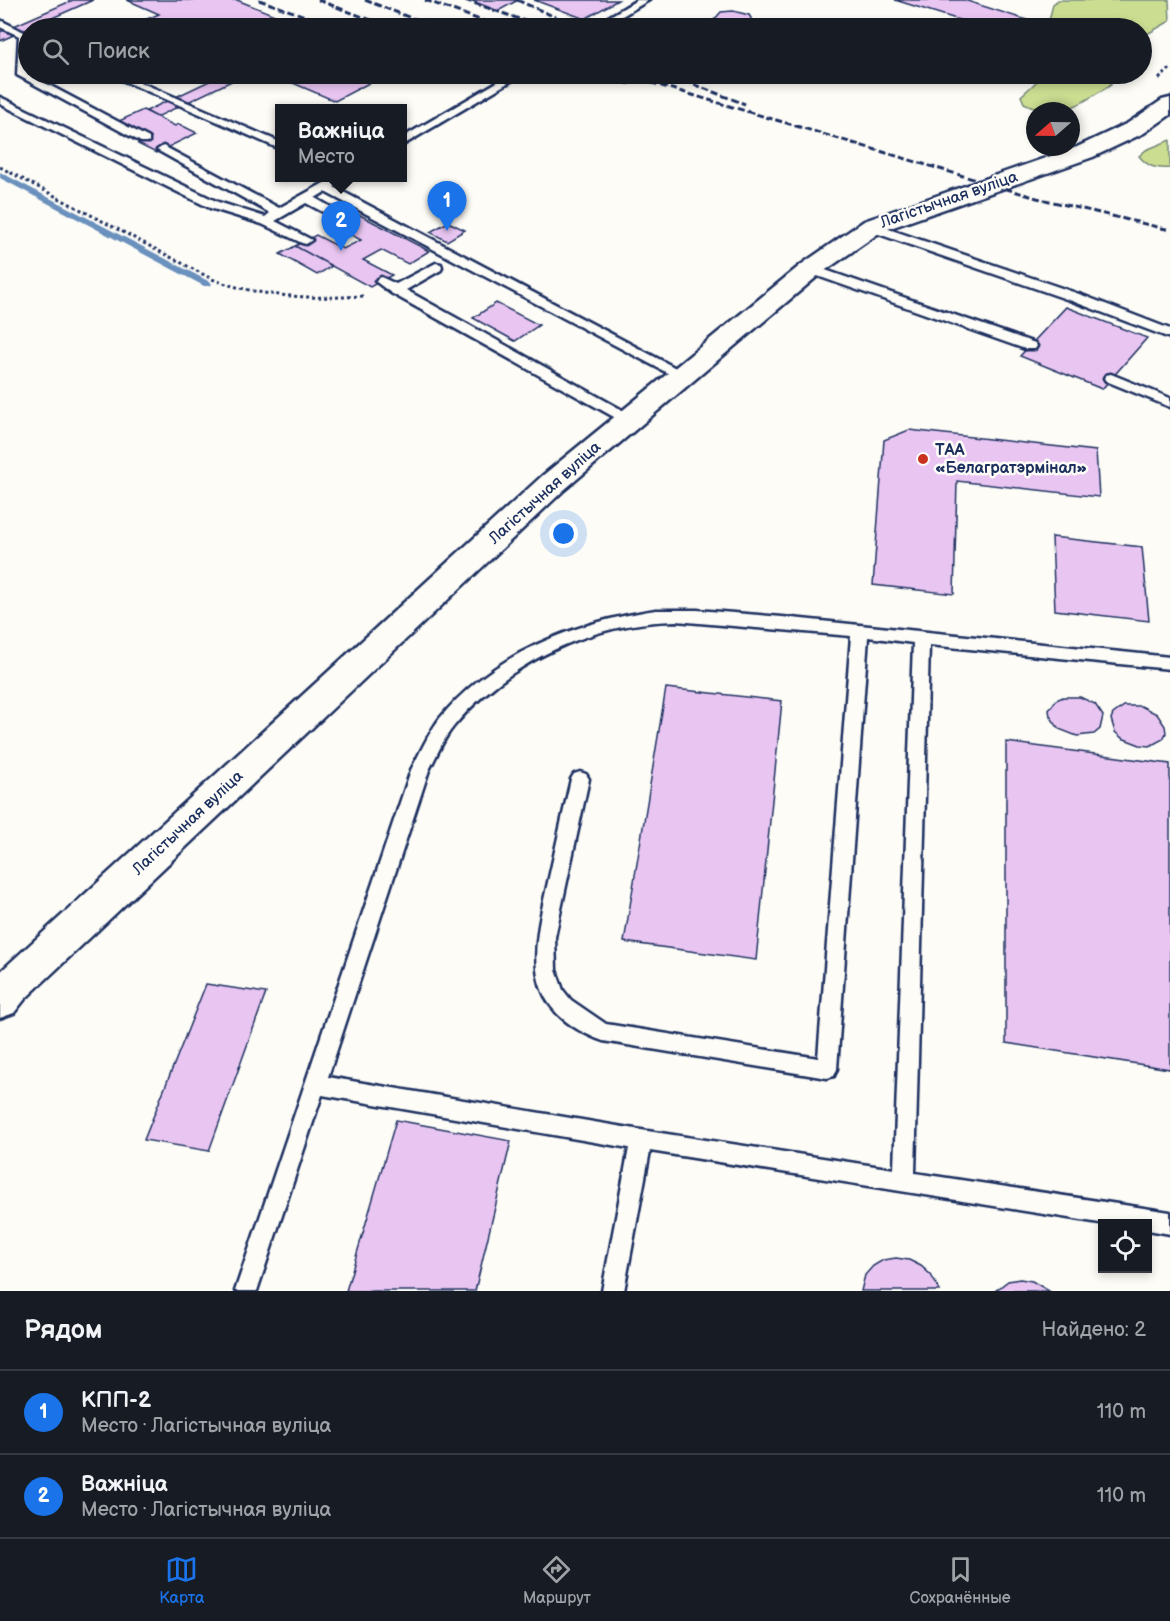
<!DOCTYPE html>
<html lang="ru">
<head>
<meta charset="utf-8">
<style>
	:root { --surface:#171b24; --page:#242831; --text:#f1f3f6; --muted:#9ea1a6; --line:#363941; --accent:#1a73e8 }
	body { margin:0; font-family:"Balsamiq Sans",sans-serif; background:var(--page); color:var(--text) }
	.controls { position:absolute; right:18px; bottom:18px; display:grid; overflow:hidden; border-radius:0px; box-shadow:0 3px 9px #0003 }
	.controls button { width:54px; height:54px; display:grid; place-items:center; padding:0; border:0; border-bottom:2px solid var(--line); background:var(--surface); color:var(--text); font:30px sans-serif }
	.compass { position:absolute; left:1026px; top:102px; width:54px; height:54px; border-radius:50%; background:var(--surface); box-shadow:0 3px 9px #0003; rotate:250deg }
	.you { position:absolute; left:564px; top:534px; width:21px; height:21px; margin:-15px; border:4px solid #fff; border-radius:50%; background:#1a73e8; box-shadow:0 0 0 9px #1a73e833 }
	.badge { display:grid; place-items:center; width:39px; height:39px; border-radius:50%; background:var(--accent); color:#fff; font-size:20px; font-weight:700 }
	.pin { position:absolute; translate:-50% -50px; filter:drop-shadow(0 2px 3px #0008) }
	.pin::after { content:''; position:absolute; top:32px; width:21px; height:18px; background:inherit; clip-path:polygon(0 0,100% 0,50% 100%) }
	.popup { position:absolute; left:275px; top:104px; width:132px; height:78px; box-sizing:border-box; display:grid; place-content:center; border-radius:0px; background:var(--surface); filter:drop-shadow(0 2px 4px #0005); font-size:20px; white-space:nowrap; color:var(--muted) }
	.popup b { font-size:22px; color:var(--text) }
	.popup::after { content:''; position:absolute; left:50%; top:100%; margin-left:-12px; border:12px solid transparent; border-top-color:var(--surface) }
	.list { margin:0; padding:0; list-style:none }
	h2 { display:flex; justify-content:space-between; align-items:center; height:78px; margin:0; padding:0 24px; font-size:26px }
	h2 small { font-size:20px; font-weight:400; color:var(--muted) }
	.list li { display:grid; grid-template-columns:39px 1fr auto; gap:18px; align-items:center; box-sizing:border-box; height:84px; padding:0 24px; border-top:2px solid var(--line) }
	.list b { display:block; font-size:22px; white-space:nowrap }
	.list p { margin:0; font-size:20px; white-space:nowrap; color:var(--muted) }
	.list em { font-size:20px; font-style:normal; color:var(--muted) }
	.icon { flex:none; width:33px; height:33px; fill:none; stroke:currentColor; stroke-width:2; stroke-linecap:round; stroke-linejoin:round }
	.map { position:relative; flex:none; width:1170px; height:1291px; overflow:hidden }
	.search { position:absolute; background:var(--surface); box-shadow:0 3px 9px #0003; left:18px; right:18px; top:18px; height:66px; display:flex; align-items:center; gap:15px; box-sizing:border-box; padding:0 21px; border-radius:33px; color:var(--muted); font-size:22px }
	.sheet { height:246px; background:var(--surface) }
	nav { display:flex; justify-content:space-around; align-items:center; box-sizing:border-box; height:84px; border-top:2px solid var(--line); background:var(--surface); font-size:16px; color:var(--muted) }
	nav a { display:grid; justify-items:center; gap:3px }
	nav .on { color:var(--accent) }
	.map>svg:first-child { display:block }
	.green { fill:#cbdd91; stroke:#738678; stroke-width:1.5 }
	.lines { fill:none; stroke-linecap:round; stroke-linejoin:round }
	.stream { fill:#6a91bd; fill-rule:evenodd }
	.building { fill:#e9c6f2; stroke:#1b2f5e; stroke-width:1.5 }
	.lane-casing { stroke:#1b2f5e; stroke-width:5 }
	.secondary-casing { stroke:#1b2f5e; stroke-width:5 }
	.path { stroke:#1b2f5e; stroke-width:3; stroke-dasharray:3 3; stroke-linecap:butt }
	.lane { fill:#fdfcf7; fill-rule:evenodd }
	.secondary { fill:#fdfcf7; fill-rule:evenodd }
	.rail { stroke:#1b2f5e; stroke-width:3; stroke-dasharray:7 3; stroke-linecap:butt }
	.poi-dot { fill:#c8321e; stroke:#fdfcf7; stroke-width:2 }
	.labels { text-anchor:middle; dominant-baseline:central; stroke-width:5; stroke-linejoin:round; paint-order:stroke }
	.street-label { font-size:16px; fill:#1b2f5e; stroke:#fdfcf7 }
	.poi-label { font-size:16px; font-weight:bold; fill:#1b2f5e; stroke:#fdfcf7; text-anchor:start }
</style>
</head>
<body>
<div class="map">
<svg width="1170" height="1291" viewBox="0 0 1170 1291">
	<rect width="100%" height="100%" fill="#fdfcf7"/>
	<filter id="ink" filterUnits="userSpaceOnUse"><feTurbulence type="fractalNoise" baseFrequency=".0167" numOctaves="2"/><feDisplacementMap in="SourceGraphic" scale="12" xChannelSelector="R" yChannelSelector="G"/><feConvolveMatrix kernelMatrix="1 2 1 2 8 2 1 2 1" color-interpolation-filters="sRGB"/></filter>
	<g filter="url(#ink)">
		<path class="green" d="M1058,0h111l1,21 -28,16v-9h-79l-14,-7 4,-17z
			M1045,74h66v11c-32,19 -50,36 -87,18l-3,-7z
			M1170,140v28c-14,1 -22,-1 -31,-12l7,-6z"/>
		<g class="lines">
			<path class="stream" d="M0,172l210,110 2,2 -2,2h-6l-204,-108z"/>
		</g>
		<path class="building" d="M73,0h20l-93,41v-9z
			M127,0h110l70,28h-138l-22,-9 12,-5z
			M470,0h48l-20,11z
			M534,0h84l-33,19z
			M895,0h69l72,23 -8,5h-43z
			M733,11l16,4 2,3v5l-8,4 -13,1 -11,-3 -5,-5 7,-8z
			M224,74h22l-89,43 -11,-6z
			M272,74h114l-51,27z
			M143,110l32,16 4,-2 18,9 -41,20 -18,-9 13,-6 -32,-17z
			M354,212l75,39 -21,13 -27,-14 -18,10 29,15 -22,12 -75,-41 21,-11 27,14 18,-9 -29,-15z
			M448,222l17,8 -18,11 -17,-9z
			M295,246l37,20 -15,9 -37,-21z
			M496,303l43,22 -24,16 -42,-23z
			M1066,307l81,31 -45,51 -82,-33z
			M909,430l187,21 3,46 -142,-16 -3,113 -81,-9 11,-145z
			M1052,537l90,10 7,74 -94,-11z
			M666,688l116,13 -26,259 -132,-18z
			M1063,697h17l15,7 8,12 -3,13 -6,5 -17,2 -18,-7 -9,-13 -1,-6 7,-10z
			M1124,706h17l16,8 8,12 1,7 -3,6 -13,7 -10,-1 -18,-7 -7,-6 -4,-13 2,-5z
			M1006,742l164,22v305l-164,-26z
			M206,984l60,9 -57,158 -65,-11z
			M396,1120l115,21 -36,150h-129z
			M896,1258l13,2 12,6 10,9 9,16h-79l4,-16 8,-9 10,-6z
			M1020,1279l12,2 17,10h-54l13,-10z"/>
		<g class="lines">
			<g class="lane-casing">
				<path id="lane" d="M637,0h12l-47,28h-12z
					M0,20l28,14 -1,38 1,2 121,64v4h-8l-124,-67 2,-39 -19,-9z
					M108,74h13l159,68v7z
					M511,74h12l-120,71v-8z
					M0,97l218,105 47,15 5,-4 -113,-63 6,-4 4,2 112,60 54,-30h14l-13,9 355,188 -2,3h-10l-352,-186 -10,6 35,20 -6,4 -4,-1 -34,-18 -31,18 37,19 -6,4 -4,-1 -40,-19 -52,-16 -210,-104z
					M871,223l211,72 88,34v9l-98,-37 -205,-71 -2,-3 2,-3z
					M436,263l5,1 1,3 -1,3 -35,20 227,126 2,3 -2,3h-10l-232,-129 -16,-12 6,-4 15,7z
					M811,265l224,78 2,3 -2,3h-10l-219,-77 -1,-3z
					M1111,374l59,24v9l-64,-26 -2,-3 2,-3z
					M656,610h41l85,7 388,40v12l-241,-24 -14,528 255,39v22l-22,-4v-6h-42l-456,-73 -26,140h-22l27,-143 -307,-53 -65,196h-22l176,-521c9,-17 17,-36 29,-52 53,-65 136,-96 216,-108zM676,621l175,15 -33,422 -212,-34 -35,-24 -8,-10 -7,-20 -1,-33 34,-158 -3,-5 -6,-2 -6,2 -3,5c-8,34 -15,68 -23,103 -16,70 -29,128 55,159l224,37 7,-2 3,-7 31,-432 45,6 -19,526 -253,-39 -313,-53 101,-307c8,-15 14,-31 25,-44 53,-64 139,-104 222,-105z"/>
			</g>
			<g class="secondary-casing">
				<path id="secondary" d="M1170,98v17l-26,18 -51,24 -211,74 -62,43 -256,216 -539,509 -11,14 -14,5v-46l542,-496 260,-212 62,-43 213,-74 51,-24 34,-23z"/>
			</g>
			<path class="path" d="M1159,79l11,-10
				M0,167l212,112c50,19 99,20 152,17"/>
			<use href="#lane" class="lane"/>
			<use href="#secondary" class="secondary"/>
			<path class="rail" d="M259,0l81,28
				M318,0l74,28
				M365,0l46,18 42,10
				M425,0l77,28
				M465,0l80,28
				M517,0l63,28
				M584,74l48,10
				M622,74l415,124 133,32
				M666,74l79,30"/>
		</g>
	</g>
	<circle class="poi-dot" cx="923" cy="459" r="6"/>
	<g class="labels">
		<g class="street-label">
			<text transform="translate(949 200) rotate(-19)">Лагістычная вуліца</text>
			<text transform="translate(545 493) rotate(-42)">Лагістычная вуліца</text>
			<text transform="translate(188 823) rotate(-43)">Лагістычная вуліца</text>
		</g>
		<g class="poi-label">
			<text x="935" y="450">ТАА<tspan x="935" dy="18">«Белагратэрмінал»</tspan></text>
		</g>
	</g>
</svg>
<div class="controls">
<button><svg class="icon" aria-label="locate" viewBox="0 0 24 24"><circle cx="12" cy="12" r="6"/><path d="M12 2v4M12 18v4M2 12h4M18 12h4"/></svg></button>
</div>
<svg class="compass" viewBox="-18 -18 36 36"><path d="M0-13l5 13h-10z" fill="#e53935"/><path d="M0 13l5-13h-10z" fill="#9ea1a6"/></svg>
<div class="you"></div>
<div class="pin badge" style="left:447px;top:231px">1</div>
<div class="pin badge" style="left:341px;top:251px">2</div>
<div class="popup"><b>Важніца</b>Место</div>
<div class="search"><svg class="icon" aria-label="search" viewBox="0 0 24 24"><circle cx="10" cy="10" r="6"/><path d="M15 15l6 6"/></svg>Поиск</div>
</div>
<section class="sheet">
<h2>Рядом<small>Найдено: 2</small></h2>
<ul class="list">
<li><span class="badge">1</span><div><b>КПП-2</b><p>Место · Лагістычная вуліца</p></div><em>110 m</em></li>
<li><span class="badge">2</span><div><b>Важніца</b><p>Место · Лагістычная вуліца</p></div><em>110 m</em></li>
</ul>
</section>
<nav>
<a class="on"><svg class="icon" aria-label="map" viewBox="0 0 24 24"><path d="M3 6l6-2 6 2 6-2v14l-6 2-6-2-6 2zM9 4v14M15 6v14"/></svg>Карта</a>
<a><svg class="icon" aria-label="directions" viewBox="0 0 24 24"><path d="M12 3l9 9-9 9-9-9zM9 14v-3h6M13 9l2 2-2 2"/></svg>Маршрут</a>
<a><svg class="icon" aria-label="saved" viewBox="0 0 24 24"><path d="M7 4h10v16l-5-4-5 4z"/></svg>Сохранённые</a>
</nav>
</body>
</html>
